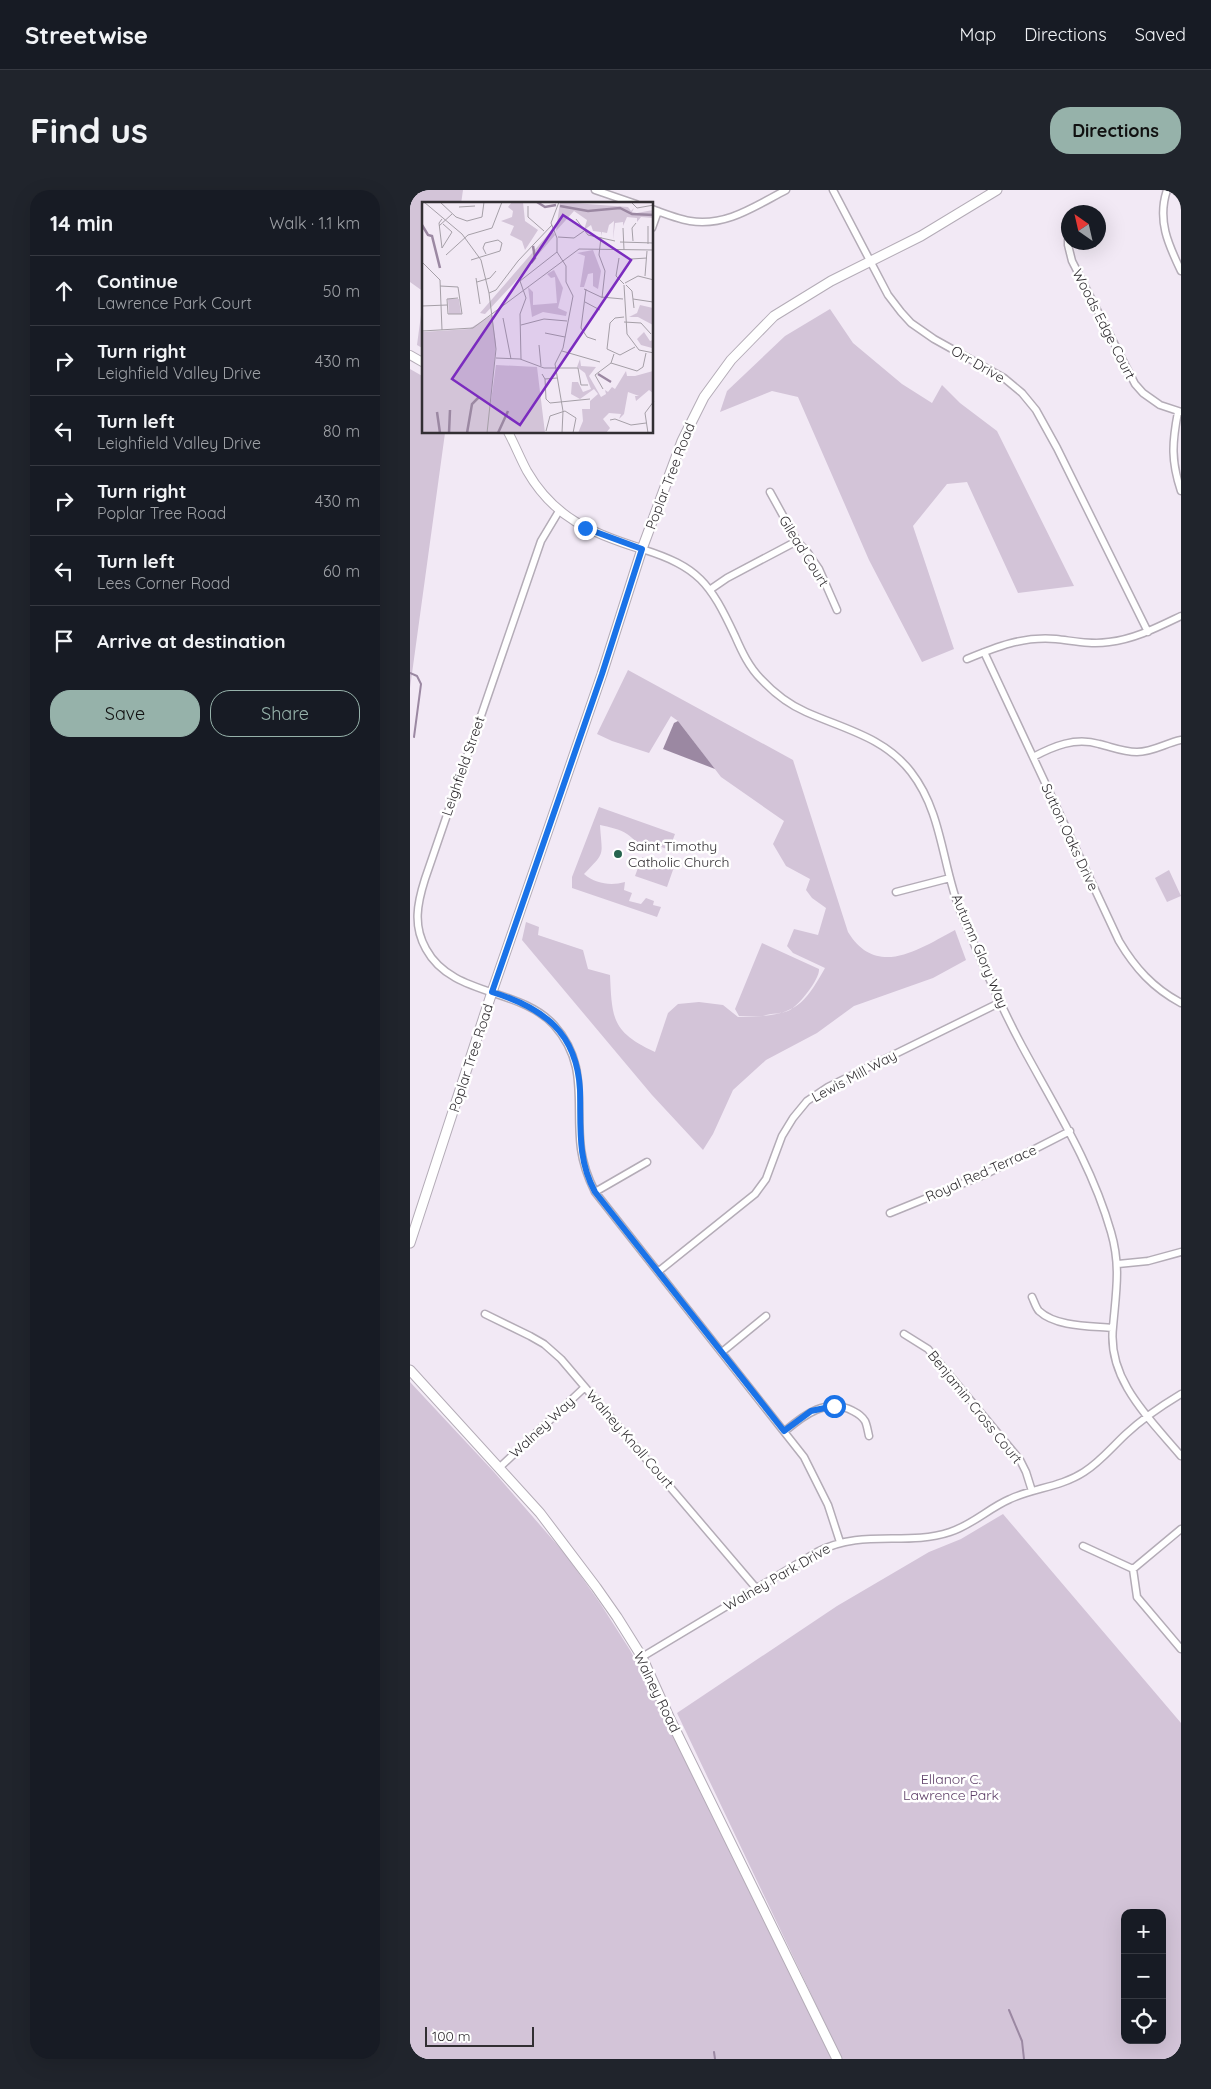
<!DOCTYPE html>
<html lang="en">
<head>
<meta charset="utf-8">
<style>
	:root { --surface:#171b24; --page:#20242c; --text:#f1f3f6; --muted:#9ea1a6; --line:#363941; --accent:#96b2aa }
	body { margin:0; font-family:Quicksand,sans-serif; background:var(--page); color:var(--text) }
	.controls { position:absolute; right:15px; bottom:15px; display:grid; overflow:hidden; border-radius:10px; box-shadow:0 5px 20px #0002 }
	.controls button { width:45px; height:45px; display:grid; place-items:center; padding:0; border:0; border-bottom:1px solid var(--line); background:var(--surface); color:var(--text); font:25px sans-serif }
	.compass { position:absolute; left:651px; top:15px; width:45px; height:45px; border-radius:50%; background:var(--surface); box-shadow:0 5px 20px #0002; rotate:326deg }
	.scale { position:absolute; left:15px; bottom:12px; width:109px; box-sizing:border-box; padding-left:5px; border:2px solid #322f33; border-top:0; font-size:14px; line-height:18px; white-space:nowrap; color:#322f33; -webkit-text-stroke:4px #fff; paint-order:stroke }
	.stop { position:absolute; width:15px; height:15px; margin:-11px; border:4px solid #1a73e8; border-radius:50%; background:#fff }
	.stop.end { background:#1a73e8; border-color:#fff; box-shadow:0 1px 5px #0008 }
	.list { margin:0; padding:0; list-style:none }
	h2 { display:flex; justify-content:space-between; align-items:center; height:65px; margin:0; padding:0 20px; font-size:21px }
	h2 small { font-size:16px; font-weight:400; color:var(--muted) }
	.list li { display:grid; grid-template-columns:32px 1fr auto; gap:15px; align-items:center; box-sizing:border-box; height:70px; padding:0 20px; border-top:1px solid var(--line) }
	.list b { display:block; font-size:19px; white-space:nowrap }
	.list p { margin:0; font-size:16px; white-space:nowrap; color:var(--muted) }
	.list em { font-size:16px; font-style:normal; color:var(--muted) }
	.actions { display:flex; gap:10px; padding:15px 20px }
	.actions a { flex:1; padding:11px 0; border:1px solid var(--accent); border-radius:20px; text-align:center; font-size:18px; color:var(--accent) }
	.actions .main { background:var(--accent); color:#111 }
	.icon { flex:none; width:28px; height:28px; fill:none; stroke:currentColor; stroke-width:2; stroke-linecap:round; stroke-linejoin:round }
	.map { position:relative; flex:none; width:771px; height:1869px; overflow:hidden; border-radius:20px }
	header { display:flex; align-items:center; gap:30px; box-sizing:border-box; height:70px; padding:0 25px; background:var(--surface); border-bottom:1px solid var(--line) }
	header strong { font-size:24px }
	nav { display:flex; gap:28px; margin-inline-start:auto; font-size:18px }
	.intro { display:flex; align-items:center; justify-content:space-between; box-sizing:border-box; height:120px; padding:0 30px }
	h1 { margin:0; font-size:35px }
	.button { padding:12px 22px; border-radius:20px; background:var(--accent); color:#111; font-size:18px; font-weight:700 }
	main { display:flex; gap:30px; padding:0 30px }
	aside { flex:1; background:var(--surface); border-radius:20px; box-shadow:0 5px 20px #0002 }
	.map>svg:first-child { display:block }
	.green { fill:#d3c4d8; fill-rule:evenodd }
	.water { fill:#9b88a2 }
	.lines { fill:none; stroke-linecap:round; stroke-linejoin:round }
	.stream { stroke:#9b88a2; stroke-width:2 }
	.minor-casing { stroke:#b4acb7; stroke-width:9 }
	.tertiary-casing { stroke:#b4acb7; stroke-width:10 }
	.secondary-casing { stroke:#b4acb7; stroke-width:11 }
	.minor { stroke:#fff; stroke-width:6 }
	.tertiary { stroke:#fff; stroke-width:8 }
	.secondary { stroke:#fff; stroke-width:9 }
	.route { stroke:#1a73e8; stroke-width:6 }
	.poi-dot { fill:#26634e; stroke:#fff; stroke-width:2 }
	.labels { text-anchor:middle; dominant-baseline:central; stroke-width:5; stroke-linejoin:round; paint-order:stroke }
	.street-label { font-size:14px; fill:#322f33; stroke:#fff }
	.poi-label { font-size:14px; fill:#322f33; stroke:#fff; text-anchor:start }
	.park-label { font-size:14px; fill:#5f4069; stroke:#fff }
	.inset-river { fill:none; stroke:#9b88a2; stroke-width:2.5 }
	.inset-road { fill:none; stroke:#a59fa7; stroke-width:1 }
	.view { fill:#7b2cbf; fill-opacity:0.15; stroke:#7b2cbf; stroke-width:2.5 }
	.inset-edge { fill:none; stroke:#322f33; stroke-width:2.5 }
</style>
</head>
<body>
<header>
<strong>Streetwise</strong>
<nav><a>Map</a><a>Directions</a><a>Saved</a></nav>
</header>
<div class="intro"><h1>Find us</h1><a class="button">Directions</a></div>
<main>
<aside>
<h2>14 min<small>Walk · 1.1 km</small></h2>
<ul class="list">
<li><svg class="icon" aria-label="ahead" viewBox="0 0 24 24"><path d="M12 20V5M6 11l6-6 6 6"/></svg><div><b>Continue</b><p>Lawrence Park Court</p></div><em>50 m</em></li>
<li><svg class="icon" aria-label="right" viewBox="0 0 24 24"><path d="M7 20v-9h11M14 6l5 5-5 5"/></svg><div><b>Turn right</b><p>Leighfield Valley Drive</p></div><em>430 m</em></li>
<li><svg class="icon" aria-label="left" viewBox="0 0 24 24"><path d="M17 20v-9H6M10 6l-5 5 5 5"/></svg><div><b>Turn left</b><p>Leighfield Valley Drive</p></div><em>80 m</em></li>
<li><svg class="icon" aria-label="right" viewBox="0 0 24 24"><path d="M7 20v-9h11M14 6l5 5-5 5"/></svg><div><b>Turn right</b><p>Poplar Tree Road</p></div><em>430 m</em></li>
<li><svg class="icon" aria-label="left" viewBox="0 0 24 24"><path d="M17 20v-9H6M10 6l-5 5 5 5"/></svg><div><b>Turn left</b><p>Lees Corner Road</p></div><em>60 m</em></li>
<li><svg class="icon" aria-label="arrive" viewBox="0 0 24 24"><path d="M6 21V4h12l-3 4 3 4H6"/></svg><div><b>Arrive at destination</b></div></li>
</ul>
<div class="actions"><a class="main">Save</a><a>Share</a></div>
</aside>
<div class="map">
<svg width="771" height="1869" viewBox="0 0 771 1869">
	<rect width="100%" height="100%" fill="#f2e9f5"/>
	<path class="green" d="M0,0h53l-2,14h-37v145l-7,-4 7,-53 -14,-10z
		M420,119l23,34 49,41 30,19 10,-18 18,18 37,28 77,155 -56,7 -51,-111 -20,2 -34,42 41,123 -32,13 -53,-102 -71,-163 -26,-6 -52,21 7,-21 58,-55z
		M0,179l14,8v55l21,1 -35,255z
		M218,480l165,90 55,172c29,47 71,17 107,-2l11,30 -33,18 -79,28 -37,27 -51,27 -33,30 -20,44 -10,16 -51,-55 -130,-155 4,-18 13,5 -1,8 45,15 5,19 22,6c2,44 2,57 45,77l13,-39 10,-9 21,-2 24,3 15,12 25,-1h-24l-4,-7 27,-66 57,26c1,10 -19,35 -29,41 -7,4 -19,3 -27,6 36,-3 45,-18 62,-48l-32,-15 -6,-7 7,-17 24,6 8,-27 -14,-10 -6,-8 4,-11 -24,-13 -13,-22 11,-23 -63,-44 -43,-56 -7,-5 -22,37 -37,-12 -15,-7z
		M189,617l76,27 -6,16 -20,-8 -3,6c-9,-3 -11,-9 -19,-14 -7,-5 -18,-7 -27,-9 2,32 6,26 -16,49 12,10 27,12 41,8l-1,8 8,3 -3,8 12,3 5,-6 8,3 -1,4 8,2 -4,10 -85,-29v-11z
		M232,667l32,10 -7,20 -32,-11z
		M759,680l12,26 -14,6 -12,-24z
		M0,1192l84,90 72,83 34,48 30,47 29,55 174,354h-423z
		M593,1324l178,209v336h-339l-165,-346 160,-107 92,-54 32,-13zM715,1723h37v127h-37z"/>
	<path class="water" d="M268,531l37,48 -52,-20 11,-26z"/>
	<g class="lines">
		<path class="stream" d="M0,483l7,3 4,8 -7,53
			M599,1820l13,31 2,18
			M304,1862l1,7"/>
		<g class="minor-casing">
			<path id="minor" d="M185,0l41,14
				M423,0l55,105 13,17 10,11 23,16 70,39 18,15 14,17 21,38 91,184
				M757,0c-10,30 1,54 14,81
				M242,19c13,5 26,10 38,12 36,6 65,-15 96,-31
				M242,38l6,-17
				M658,50v5l4,16 63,123 8,9 17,12 21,7
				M768,222c-6,31 -7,49 3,79
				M360,302l27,49 11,12 11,16 18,41
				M149,321l-18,30 -116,338c-8,25 -12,47 1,70 26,48 93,38 128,76 35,39 21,78 27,124 2,15 7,29 14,43l209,265 24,48 12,37
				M232,359c57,18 68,34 93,87 7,16 14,31 26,43 13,14 27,25 45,33 38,17 78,25 105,60 32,41 31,95 50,141 19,45 38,90 61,133 33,61 70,119 89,186 10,34 5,60 2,95 -6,53 37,92 68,129
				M301,399l16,-11 70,-37
				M574,462l135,289c16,27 34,47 62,62
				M557,469c29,-12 56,-23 89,-20 18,2 35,6 53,3 26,-3 49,-15 72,-26
				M623,567c21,-11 42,-20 66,-13 13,3 24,8 38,8 16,0 29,-9 44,-12
				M486,702l54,-14
				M185,1002l52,-30
				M480,1023l96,-39 84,-43
				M708,1074l30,-3 33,-9
				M249,1081l96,-77 11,-15 16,-43 11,-18 14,-17 21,-14 173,-85
				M622,1107c2,4 4,11 7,14 17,16 52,15 73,17
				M75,1124l45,22 14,8 17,15 195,229
				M494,1144l24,15 92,111 6,12 6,19
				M312,1162l44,-36
				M375,1241c19,-16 42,-34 68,-20 4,2 9,5 12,10 2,4 3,11 4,15
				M89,1278l86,-81
				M673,1356l50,23 48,-40
				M723,1379l4,28 44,52
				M232,1467l175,-105c47,-24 88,-5 133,-20 22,-7 39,-24 60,-33 24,-11 51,-12 74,-27 16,-10 28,-25 42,-38 17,-16 35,-28 55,-40"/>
		</g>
		<g class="tertiary-casing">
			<path id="tertiary" d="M0,165l14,8
				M98,242c7,13 12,26 19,39 27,47 64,62 115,78"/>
		</g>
		<g class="secondary-casing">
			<path id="secondary" d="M0,1053l82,-251 110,-318 40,-125 40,-108 22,-44 27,-37 43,-44 57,-35 90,-45 76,-46
				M0,1180l130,143 56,74 21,30 25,40 28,62 167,340"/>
		</g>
		<use href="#minor" class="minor"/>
		<use href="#tertiary" class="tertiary"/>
		<use href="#secondary" class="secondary"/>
	</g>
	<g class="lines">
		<path class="route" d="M175,338l57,21 -40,125 -110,318c51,16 85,40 88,98 1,37 -3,69 15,102l189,239 27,-20 23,-5"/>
	</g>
	<circle class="poi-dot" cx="208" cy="664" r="5"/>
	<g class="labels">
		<g class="street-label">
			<text transform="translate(694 134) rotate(63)">Woods Edge Court</text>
			<text transform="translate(568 174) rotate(30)">Orr Drive</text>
			<text transform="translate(260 286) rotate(-69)">Poplar Tree Road</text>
			<text transform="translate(394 361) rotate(58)">Gilead Court</text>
			<text transform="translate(53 576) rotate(-71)">Leighfield Street</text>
			<text transform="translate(660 647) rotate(65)">Sutton Oaks Drive</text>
			<text transform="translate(570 761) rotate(67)">Autumn Glory Way</text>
			<text transform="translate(61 868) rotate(-72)">Poplar Tree Road</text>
			<text transform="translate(444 886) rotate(-28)">Lewis Mill Way</text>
			<text transform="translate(571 983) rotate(-24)">Royal Red Terrace</text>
			<text transform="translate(565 1217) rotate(51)">Benjamin Cross Court</text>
			<text transform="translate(132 1237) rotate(-43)">Walney Way</text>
			<text transform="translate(220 1249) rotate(49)">Walney Knoll Court</text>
			<text transform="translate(367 1387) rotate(-30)">Walney Park Drive</text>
			<text transform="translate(247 1502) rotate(64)">Walney Road</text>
		</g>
		<g class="poi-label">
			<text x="218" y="656">Saint Timothy<tspan x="218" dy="16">Catholic Church</tspan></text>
		</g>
		<g class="park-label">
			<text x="541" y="1589">Ellanor C.<tspan x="541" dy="16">Lawrence Park</tspan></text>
		</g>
	</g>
	<g transform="translate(12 12)">
		<rect width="231" height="231" fill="#f2e9f5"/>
		<path d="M90,0h11l2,19 13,9 -13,20 -3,-9 -12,-6 4,-9 -13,-5 11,-4 1,-6 -5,-4zM138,0l68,5 3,4 3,-3 -2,4 5,1 16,-3v8l-12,-1 -4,5v-4l-10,-1 -4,9v-4l-8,1 -2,17 1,-19 -5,4 -2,8 -5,-1 -1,4v-4l-8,-1 -2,-6 -7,5 3,-10 -13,-9 -18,20zM130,28l3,5 -41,48 -29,31 -5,-1zM171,48l8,21 -3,18 -5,-3v-13l-5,1 -4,13h-4l5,-31 -8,-3zM132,68l9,18 -5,20 9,4 -1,4 -23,-4 -11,5 -4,-30 5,5v13l24,-2 -2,-26 -4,1 -4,-4zM26,97h11l2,15h-12zM218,103l13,3v17l-15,-8h-9l8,-4zM70,113l4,29 -7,71 7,-50 41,2 8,66h-123v-101l47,-3zM222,130l6,9 3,-1 -1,8 -11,-3 -4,-6zM158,157l1,7 15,1 -7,9 12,21 5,-3 -1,-4 3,2 4,-5 3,2 11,-18 1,5h8l18,-5v22l-4,-3 -13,11 -1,-5h4l-11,-4 -4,22 -5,5 2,-5 -12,-1 -6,6 7,9 -4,5h-28l5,-12 -1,-12h8v-8l8,-7 -4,-5 -14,10 -9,-5 1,-12h6l5,10 8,-3 -6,-16 -8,-6z" fill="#d3c4d8"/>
		<path class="inset-river" d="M115,0l8,5 11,-2M138,4l28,5 32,-3 12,6 22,1M0,23l6,10 4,1 8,32M109,61l4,-5 -2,-12M176,172l13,8M15,210l3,21M27,231l1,-23M45,231l5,-29 7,-7M76,231l10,-22"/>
		<path class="inset-road" d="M2,0l38,32 19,26 8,33 7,56 -9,84M18,0l16,15 11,4 15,-4 2,-15M137,0l-8,21 6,15v14l9,14v16l7,14 -10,52 -8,16 8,47 -1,22M209,0l6,6 17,-3M106,4v11l16,14M37,5l16,-1M20,17l-3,4 3,25 10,-16 -9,-8M154,17l12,16 27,6M17,24l13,-12M226,24v18M201,26l1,22M136,35l16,1 10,-7M179,35l-2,18 6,16 -3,27M211,39l-1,-13 4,-5M198,40l34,1M24,53l22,-20 24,-7 10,-26M197,56l-3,18 8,8M49,58l29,-9 2,-8 -4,-3 -13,3 -2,5 3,6M0,60l18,18 2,50M204,66l5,-9 16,-1M223,74l2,-25M54,76l4,26M55,80l13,-4 6,-7M203,81l13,-7 16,4M202,83l3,49 12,16 15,3M204,83l6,6 2,17M18,84l18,1 4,27h-14l-1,-15 11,-1M162,87l17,8 22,2M164,87l-5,39 6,9 9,3M67,91l7,-3 22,-29 34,-36M211,97l20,3M163,100l15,8M0,104l25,-1M202,115l-9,1 -5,5 -3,26 13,6 15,-8M81,116l8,41M202,120l17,1 10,11M99,123l23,-6 23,2M0,129l51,-3 106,-79 75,1M123,131l20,4M117,143l2,21M140,149l38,11M74,156l24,1 24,9h34l3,17h7M99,157l-1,-45 6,-16 -6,-17 37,-29M189,161l26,8 6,-4 3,-14M120,172l3,5 12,-1M123,177l1,20 4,4 40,-4M181,187l-8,-14 16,-12 3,-9M188,218l5,-1 16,6 15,-2M124,229l4,-15 15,-5 11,7 -3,15M226,231l-3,-20 9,-12"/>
		<path class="view" d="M141,13l68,45 -111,165 -68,-46z"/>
		<rect width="231" height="231" class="inset-edge"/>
	</g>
</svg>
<div class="controls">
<button>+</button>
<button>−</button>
<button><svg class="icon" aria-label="locate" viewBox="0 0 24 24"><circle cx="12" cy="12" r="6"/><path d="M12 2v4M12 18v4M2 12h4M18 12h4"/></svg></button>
</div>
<svg class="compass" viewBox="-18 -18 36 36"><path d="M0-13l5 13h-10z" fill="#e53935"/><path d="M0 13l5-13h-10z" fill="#9ea1a6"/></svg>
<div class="scale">100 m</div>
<div class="stop" style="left:424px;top:1216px"></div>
<div class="stop end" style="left:175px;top:338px"></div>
</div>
</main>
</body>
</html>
